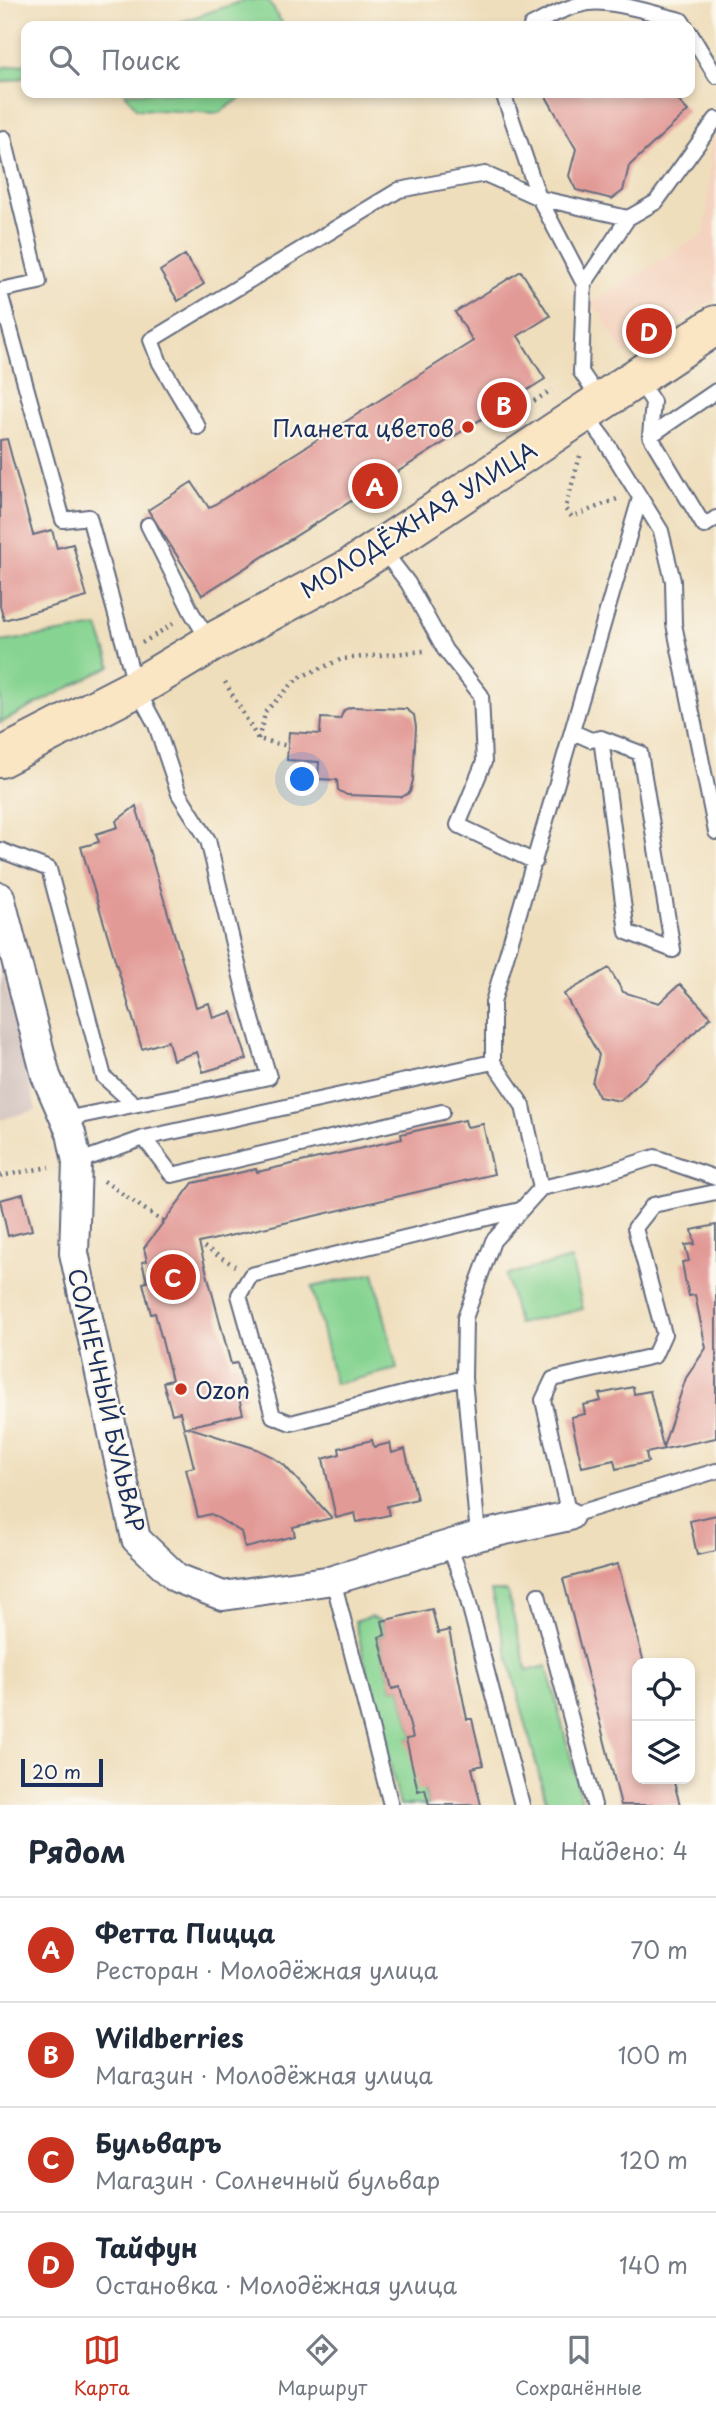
<!DOCTYPE html>
<html lang="ru">
<head>
<meta charset="utf-8">
<style>
	:root { --surface:#fff; --page:#f2f2f3; --text:#1f2937; --muted:#747a83; --line:#e0e1e3; --accent:#c8321e }
	body { margin:0; font-family:"Playpen Sans",sans-serif; background:var(--page); color:var(--text) }
	.controls { position:absolute; right:21px; bottom:21px; display:grid; overflow:hidden; border-radius:14px; box-shadow:0 4px 10px #0003 }
	.controls button { width:63px; height:63px; display:grid; place-items:center; padding:0; border:0; border-bottom:2px solid var(--line); background:var(--surface); color:var(--text); font:35px sans-serif }
	.scale { position:absolute; left:21px; bottom:18px; width:82px; box-sizing:border-box; padding-left:7px; border:4px solid #1b2f5e; border-top:0; font-size:19px; line-height:24px; white-space:nowrap; color:#1b2f5e; -webkit-text-stroke:5px #fbf7ec; paint-order:stroke }
	.you { position:absolute; left:303px; top:780px; width:24px; height:24px; margin:-18px; border:5px solid #fff; border-radius:50%; background:#1a73e8; box-shadow:0 0 0 10px #1a73e833 }
	.badge { display:grid; place-items:center; width:46px; height:46px; border-radius:50%; background:var(--accent); color:#fff; font-size:23px; font-weight:700 }
	.pin { position:absolute; translate:-50% -50%; border:4px solid #fff; box-shadow:0 2px 7px #0006 }
	.list { margin:0; padding:0; list-style:none }
	h2 { display:flex; justify-content:space-between; align-items:center; height:91px; margin:0; padding:0 28px; font-size:30px }
	h2 small { font-size:23px; font-weight:400; color:var(--muted) }
	.list li { display:grid; grid-template-columns:46px 1fr auto; gap:21px; align-items:center; box-sizing:border-box; height:105px; padding:0 28px; border-top:2px solid var(--line) }
	.list b { display:block; font-size:26px; white-space:nowrap }
	.list p { margin:0; font-size:23px; white-space:nowrap; color:var(--muted) }
	.list em { font-size:23px; font-style:normal; color:var(--muted) }
	.icon { flex:none; width:38px; height:38px; fill:none; stroke:currentColor; stroke-width:2; stroke-linecap:round; stroke-linejoin:round }
	.map { position:relative; flex:none; width:716px; height:1805px; overflow:hidden }
	.search { position:absolute; background:var(--surface); box-shadow:0 4px 10px #0003; left:21px; right:21px; top:21px; height:77px; display:flex; align-items:center; gap:18px; box-sizing:border-box; padding:0 24px; border-radius:14px; color:var(--muted); font-size:26px }
	.sheet { height:511px; background:var(--surface) }
	nav { display:flex; justify-content:space-around; align-items:center; box-sizing:border-box; height:98px; border-top:2px solid var(--line); background:var(--surface); font-size:19px; color:var(--muted) }
	nav a { display:grid; justify-items:center; gap:4px }
	nav .on { color:var(--accent) }
	.map>svg:first-child { display:block }
	.built { fill:#f4d3c0 }
	.industrial { fill:#d0c0bc }
	.green { fill:#87d492; stroke:#518278; stroke-width:2 }
	.building { fill:#e29a96 }
	.lines { fill:none; stroke-linecap:round; stroke-linejoin:round }
	.lane-casing { stroke:#656c7f; stroke-width:18 }
	.street-casing { stroke:#656c7f; stroke-width:32 }
	.secondary-casing { stroke:#656c7f; stroke-width:42 }
	.path { stroke:#656c7f; stroke-width:4.5; stroke-dasharray:2 5; stroke-linecap:butt }
	.lane { stroke:#fff; stroke-width:14 }
	.street { stroke:#fff; stroke-width:28 }
	.secondary { stroke:#fbe6c4; stroke-width:38 }
	.poi-dot { fill:#c8321e; stroke:#fbf7ec; stroke-width:2.5 }
	.labels { text-anchor:middle; dominant-baseline:central; stroke-width:5; stroke-linejoin:round; paint-order:stroke }
	.poi-label { font-size:23px; fill:#1b2f5e; stroke:#fbf7ec; text-anchor:end }
	.street-label { font-size:23px; fill:#1b2f5e; stroke:#fbf7ec }
</style>
</head>
<body>
<div class="map">
<svg width="716" height="1805" viewBox="0 0 716 1805">
	<rect width="100%" height="100%" fill="#fbf7ec"/>
	<filter id="ink" filterUnits="userSpaceOnUse"><feTurbulence type="fractalNoise" baseFrequency=".0143" numOctaves="2"/><feDisplacementMap in="SourceGraphic" scale="14" xChannelSelector="R" yChannelSelector="G"/><feConvolveMatrix kernelMatrix="1 2 1 2 8 2 1 2 1" color-interpolation-filters="sRGB"/></filter>
	<filter id="wash" filterUnits="userSpaceOnUse"><feTurbulence type="fractalNoise" baseFrequency=".00686" numOctaves="4" result="noise"/><feDisplacementMap in="SourceGraphic" scale="28" xChannelSelector="R" yChannelSelector="G"/><feGaussianBlur stdDeviation="1.57" result="paint"/><feColorMatrix in="noise" values="0 0 0 0 0 0 0 0 0 0 0 0 0 0 0 0 0 1.4 0 .05"/><feComposite in="paint" operator="in"/></filter>
	<g filter="url(#wash)">
		<rect width="100%" height="100%" fill="#efdebc"/>
		<path class="built" d="M716,137v161l-91,57 -33,-53 113,-69 8,-95z"/>
		<path class="industrial" d="M0,963l36,147 -36,10z"/>
		<path class="green" d="M245,0h23l16,26h-115z
			M26,64v13l-26,6v-15z
			M125,93h123l-29,20 -82,-4z
			M98,627l13,39 -111,57v-81z
			M571,1259l12,50 -65,15 -12,-49z
			M374,1273l23,96 -62,15 -23,-97z
			M491,1591h16l20,80 20,-5 36,139h-36z
			M370,1617l12,4 3,14 -6,2 13,52 8,-2 13,51 -6,1 22,66h-29l-45,-183z"/>
		<g id="blocks">
			<path class="building" d="M544,93h80l12,3 5,-3h30l17,18 -59,55 -6,25 -11,8 -36,-9 -7,-14 7,-27z
				M185,255l19,29 -26,17 -18,-30z
				M521,271l29,45 -32,20 27,43 -343,216 -54,-85 44,-28 17,26 264,-167 -18,-29z
				M7,439l26,96 19,-5 5,18 16,-4 14,53 -83,23 -4,-14v-166z
				M351,707l55,2 8,6 2,12 -3,53 -3,12 -8,5 -55,-2 -9,-5 -1,-10 -19,-1 1,-17 -32,-2 2,-28 31,2 1,-16 19,1 4,-9z
				M136,806l60,201 13,-4 4,15 19,-6 15,47 -44,13 -6,-20 -24,8 -5,-19 -26,8 -61,-202 18,-5 -3,-8 22,-7 -2,-6z
				M609,968l14,24 36,11 21,-19 31,33 -91,84 -21,-4 -7,-14 7,-28 -35,-61z
				M465,1120l2,7 16,-3 11,50 -295,69 32,121 6,-1 9,33 -7,2 4,16 -56,13 70,22 14,7 13,9 48,53 -39,9 2,9 -50,12 -4,-16 -30,-18 -13,3 -12,-48 8,-2 -14,-55 -8,2 -9,-32 9,-2 -17,-67 -4,1 -8,-31 4,-1 -5,-20 5,-1 -3,-13 49,-65 63,-14 1,3 145,-33 -1,-5z
				M23,1194l9,36 -24,6 -8,-36z
				M716,1225v213l-70,15 2,9 -32,7 -2,-9 -32,7 -11,-50 14,-3 -2,-9 18,-4 -2,-7 34,-7 1,7 16,-3 13,56 23,-69 20,-30 -11,-53 -6,1 -4,-17 -3,-17 7,-1 -4,-16 10,-1 -3,-14z
				M372,1440l2,7 16,-4 2,10 13,-4 12,50 -30,7 2,9 -32,7 -2,-9 -19,5 -13,-59 17,-5 -1,-6z
				M716,1515v36l-19,4 -7,-34z
				M618,1564l26,99h-7v116h36l7,26h-59l-58,-226z
				M432,1609l6,24 11,-3 18,89h5l11,46 -11,3 9,37h-52l-4,-16 -7,2 -12,-52 7,-1 -13,-51 -8,2 -13,-52 6,-2 -3,-14z"/>
		</g>
	</g>
	<g filter="url(#ink)">
		<use href="#blocks" fill-opacity="0" stroke="#656c7f" stroke-width="2"/>
		<g class="lines">
			<g class="lane-casing">
				<path id="lane" d="M531,26c17,-9 37,-20 57,-23 27,-3 66,11 93,17l4,6
					M690,33l26,43
					M503,93l36,105 89,20 28,-16 60,-83
					M0,139l4,-1 35,144 -39,8
					M584,284l44,-66
					M0,293l63,227 26,-3 47,171 20,37 23,69 29,46 39,162 22,75 -204,42
					M637,378l16,24 -3,34 54,90 12,-8
					M585,414l19,25 57,92 12,50 1,43 42,208
					M198,427l-38,-64 -9,-23 248,-150 86,-16 54,24 45,86 -3,88 19,28
					M650,436l66,-45
					M148,525l44,88 18,29
					M382,549l26,34 37,67 36,45 3,67 -26,63 77,37
					M573,732l18,8 10,-2 39,15 33,197 -46,-18 -26,-194
					M0,850l49,19 55,208 30,27
					M493,1062v-60l147,-504
					M144,1138l28,37 270,-63
					M77,1162l67,-24 349,-76 30,44 18,82
					M716,1192l-63,13 -18,23 29,106 -10,22 -101,23 -10,21 26,116 147,-45
					M464,1378l-173,45 -18,-7 -34,-121 12,-20 269,-65
					M478,1536l-14,-158 1,-60 28,-77 48,-53 58,-13 56,-18 61,21
					M449,1545l16,44 57,216
					M333,1580l58,225
					M538,1595l56,210"/>
			</g>
			<g class="street-casing">
				<path id="street" d="M0,897l46,179 25,57 6,29 -3,91 62,286 41,39 46,18 110,-16 145,-44 91,-20"/>
			</g>
			<g class="secondary-casing">
				<path id="secondary" d="M0,758l136,-70 75,-45 138,-74 367,-244"/>
			</g>
			<path class="path" d="M534,401l18,-11
				M580,456l-15,53 7,8 45,-18
				M142,643l34,-21
				M225,682l33,57 30,7
				M258,739l8,-28 32,-33 44,-19 82,-8
				M0,1176l49,-9
				M104,1181l59,41
				M204,1247l31,19"/>
			<use href="#lane" class="lane"/>
			<use href="#street" class="street"/>
			<use href="#secondary" class="secondary"/>
		</g>
	</g>
	<g class="poi-dot">
		<circle cx="468" cy="427" r="7"/>
		<circle cx="181" cy="1389" r="7"/>
	</g>
	<g class="labels">
		<g class="poi-label">
			<text x="454" y="427">Планета цветов</text>
			<text x="195" y="1389" text-anchor="start">Ozon</text>
		</g>
		<g class="street-label">
			<text transform="translate(418 519) rotate(-32)">МОЛОДЁЖНАЯ УЛИЦА</text>
			<text transform="translate(107 1400) rotate(77)">СОЛНЕЧНЫЙ БУЛЬВАР</text>
		</g>
	</g>
</svg>
<div class="controls">
<button><svg class="icon" aria-label="locate" viewBox="0 0 24 24"><circle cx="12" cy="12" r="6"/><path d="M12 2v4M12 18v4M2 12h4M18 12h4"/></svg></button>
<button><svg class="icon" aria-label="layers" viewBox="0 0 24 24"><path d="M12 4l9 5-9 5-9-5zM3 14l9 5 9-5"/></svg></button>
</div>
<div class="scale">20 m</div>
<div class="you"></div>
<div class="pin badge" style="left:375px;top:486px">A</div>
<div class="pin badge" style="left:504px;top:405px">B</div>
<div class="pin badge" style="left:173px;top:1277px">C</div>
<div class="pin badge" style="left:649px;top:331px">D</div>
<div class="search"><svg class="icon" aria-label="search" viewBox="0 0 24 24"><circle cx="10" cy="10" r="6"/><path d="M15 15l6 6"/></svg>Поиск</div>
</div>
<section class="sheet">
<h2>Рядом<small>Найдено: 4</small></h2>
<ul class="list">
<li><span class="badge">A</span><div><b>Фетта Пицца</b><p>Ресторан · Молодёжная улица</p></div><em>70 m</em></li>
<li><span class="badge">B</span><div><b>Wildberries</b><p>Магазин · Молодёжная улица</p></div><em>100 m</em></li>
<li><span class="badge">C</span><div><b>Бульваръ</b><p>Магазин · Солнечный бульвар</p></div><em>120 m</em></li>
<li><span class="badge">D</span><div><b>Тайфун</b><p>Остановка · Молодёжная улица</p></div><em>140 m</em></li>
</ul>
</section>
<nav>
<a class="on"><svg class="icon" aria-label="map" viewBox="0 0 24 24"><path d="M3 6l6-2 6 2 6-2v14l-6 2-6-2-6 2zM9 4v14M15 6v14"/></svg>Карта</a>
<a><svg class="icon" aria-label="directions" viewBox="0 0 24 24"><path d="M12 3l9 9-9 9-9-9zM9 14v-3h6M13 9l2 2-2 2"/></svg>Маршрут</a>
<a><svg class="icon" aria-label="saved" viewBox="0 0 24 24"><path d="M7 4h10v16l-5-4-5 4z"/></svg>Сохранённые</a>
</nav>
</body>
</html>
